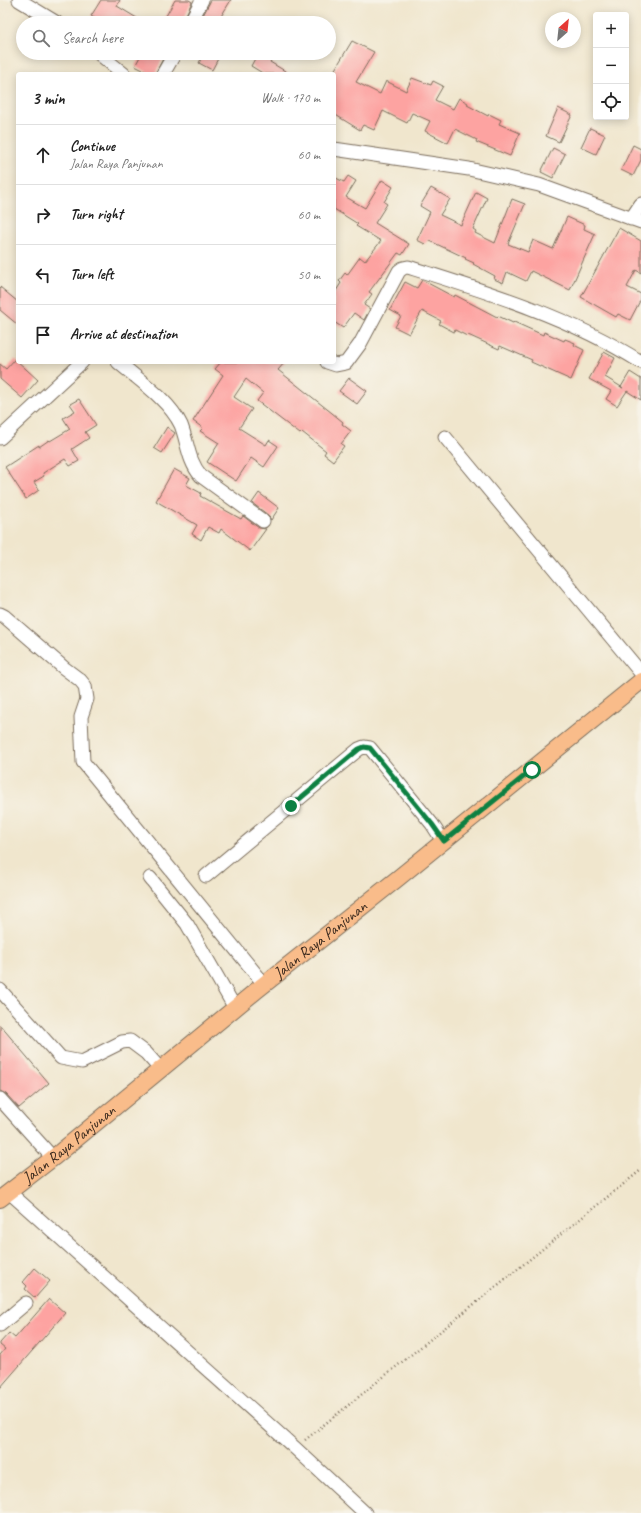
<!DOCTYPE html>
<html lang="en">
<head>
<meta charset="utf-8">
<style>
	:root { --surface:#fff; --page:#f6f6f6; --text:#222; --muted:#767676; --line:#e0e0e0 }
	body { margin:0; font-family:Caveat,sans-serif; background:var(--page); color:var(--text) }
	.controls { position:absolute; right:12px; top:12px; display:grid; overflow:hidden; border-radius:4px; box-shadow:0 2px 10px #0003 }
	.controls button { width:36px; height:36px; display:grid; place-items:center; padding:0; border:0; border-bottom:1px solid var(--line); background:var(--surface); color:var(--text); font:20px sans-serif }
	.compass { position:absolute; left:545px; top:12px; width:36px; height:36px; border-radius:50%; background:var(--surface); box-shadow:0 2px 10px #0003; rotate:27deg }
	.stop { position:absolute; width:12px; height:12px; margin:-9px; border:3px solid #0b8043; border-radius:50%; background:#fff }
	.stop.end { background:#0b8043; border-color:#fff; box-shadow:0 1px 4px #0008 }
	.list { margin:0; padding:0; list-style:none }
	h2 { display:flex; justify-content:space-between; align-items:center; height:52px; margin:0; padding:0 16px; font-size:17px }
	h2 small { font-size:13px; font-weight:400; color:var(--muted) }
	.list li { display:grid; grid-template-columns:26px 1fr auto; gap:12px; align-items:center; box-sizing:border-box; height:60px; padding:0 16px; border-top:1px solid var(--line) }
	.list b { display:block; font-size:15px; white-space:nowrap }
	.list p { margin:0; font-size:13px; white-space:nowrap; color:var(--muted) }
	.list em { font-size:13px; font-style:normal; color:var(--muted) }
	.icon { flex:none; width:22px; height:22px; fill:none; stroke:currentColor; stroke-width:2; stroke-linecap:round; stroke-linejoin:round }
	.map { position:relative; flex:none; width:641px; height:1513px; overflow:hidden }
	.search { position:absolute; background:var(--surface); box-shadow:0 2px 10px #0003; left:16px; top:16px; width:320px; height:44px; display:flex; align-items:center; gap:10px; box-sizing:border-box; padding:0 14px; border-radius:22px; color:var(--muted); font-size:15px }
	.panel { position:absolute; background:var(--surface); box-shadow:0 2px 10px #0003; left:16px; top:72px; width:320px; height:292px; border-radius:4px }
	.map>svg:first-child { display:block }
	.building { fill:#fda3a1 }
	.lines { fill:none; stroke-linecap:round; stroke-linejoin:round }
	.minor-casing { stroke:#7a6c5b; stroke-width:15 }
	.major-casing { stroke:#7a6c5b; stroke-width:18 }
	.path { stroke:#7a6c5b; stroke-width:2.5; stroke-dasharray:1 3; stroke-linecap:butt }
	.minor { stroke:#fff; stroke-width:13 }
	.major { stroke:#f9bc8a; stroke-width:16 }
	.route { stroke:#0b8043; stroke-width:5 }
	.labels { text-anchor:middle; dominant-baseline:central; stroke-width:3.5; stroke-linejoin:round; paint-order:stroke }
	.street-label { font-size:16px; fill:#3b2a1e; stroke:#f7f3e8 }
</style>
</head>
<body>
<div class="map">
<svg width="641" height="1513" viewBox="0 0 641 1513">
	<rect width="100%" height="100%" fill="#f7f3e8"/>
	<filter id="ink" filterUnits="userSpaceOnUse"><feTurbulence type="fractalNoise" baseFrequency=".025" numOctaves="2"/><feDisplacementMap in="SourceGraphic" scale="8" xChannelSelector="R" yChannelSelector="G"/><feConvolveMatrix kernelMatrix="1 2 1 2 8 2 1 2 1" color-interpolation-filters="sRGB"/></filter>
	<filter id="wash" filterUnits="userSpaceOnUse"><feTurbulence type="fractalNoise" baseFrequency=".012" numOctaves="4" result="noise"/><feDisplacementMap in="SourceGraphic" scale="16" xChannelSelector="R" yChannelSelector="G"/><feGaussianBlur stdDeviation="0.9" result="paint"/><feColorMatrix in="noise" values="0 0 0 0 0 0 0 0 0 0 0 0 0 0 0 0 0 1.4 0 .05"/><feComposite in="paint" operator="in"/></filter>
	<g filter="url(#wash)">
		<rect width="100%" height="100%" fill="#f0e6cd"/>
		<g id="blocks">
			<path class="building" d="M101,0h19l-3,6 28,17h-43l-11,-7z
				M175,0h14l3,2 -10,21h-20z
				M211,0h20l-14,23h-18z
				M352,41l22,11 -18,30 24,12 6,-13 20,10 6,-13 19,7 2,-4 10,5 -8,14 18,9 6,-11 9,5 -1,2 21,11 1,-2 12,6 -2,4 21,9 -10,23 -34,-14 1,-2 -22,-11 -7,14 -23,-12 5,-10 -18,-8 -5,10 -24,-12 -9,19 -11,-5 -3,5 -26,-16v-43z
				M142,53h24l-11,21h-4l-16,-8z
				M204,53h17l-9,17 -13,-7z
				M258,53h18l-6,9 20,12h-26l-13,-8z
				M558,108l14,7 -13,27 -13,-6z
				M590,128l15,7 -9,19 -15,-7z
				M633,145l8,4v11l-8,16 -12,-6z
				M553,148l12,6 -12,24 -12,-6z
				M348,176l8,5 -10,16 19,11 17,-28 11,7 -9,15 3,2 -12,19 34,21 -7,11 -4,-2 -29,39 3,2 -8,11 6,4 -6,11 -10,-7 -11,15 -9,-6v-28l7,-11 -2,-2 6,-8 2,2 13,-18 5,4 16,-20 -25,-15 2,-2 -24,-15v-32l10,5z
				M431,188l19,11 -10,16 21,10 15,-33 11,6 -14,31 3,2 -1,2 20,10 17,-44 13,5 -17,40 20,8 5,-12 20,9 14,-32 18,8 -1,4 11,5 -25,56 -39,-19 -5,10 -19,-9 -4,11 -9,-4 1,-3 -22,-12 1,-1 -9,-4 1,-1 -38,-18 -3,4 -8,-4 13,-28 -10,-6z
				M619,228l22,13v32l-5,-3 -9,17 14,7v5l-11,21 -12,-6 -2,3 -35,-20z
				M422,280l32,17 1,-2 42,22 1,-1 15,7 1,-1 29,13 1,-3 20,9 1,-2 10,4 -1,2 10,5 -13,30 -40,-18 1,-2 -32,-14 -1,3 -31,-14 -1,1 -12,-6 -1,2 -15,-8 2,-3 -19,-10 -13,23 -14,-7 6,-11 -11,-6 15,-28 12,6z
				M0,287l18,15v23l-18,-15z
				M604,352l11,6 -10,19 18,11 -2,-1 9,-15 11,7v21l-14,-9 -10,15 -11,-7 5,-8 -22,-12z
				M15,359l23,21 -16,18 -22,-19v-15l6,5z
				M221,362h64l-7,8 54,43 11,9 -1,2 9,7 -10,13 3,2 -11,15 -9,-7 2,-3 -24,-19 -2,2 -43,-33 6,-8 -17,-14 -12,18 18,12 -13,19 27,17 3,-5 9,6 -14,21 -13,-9 -15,23 -29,-19 12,-19 -19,-12 3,-3 -10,-7 30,-46 -8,-6z
				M349,378l18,13 -10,13 -18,-13z
				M79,399l17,26 -11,7 4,6 -17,11 7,12 -9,5 -5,-7 -22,14 1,3 -10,6 5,8 -13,9 -21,-32 34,-22v2l10,-7 1,1 20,-12 -7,-11 12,-7 -5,-7z
				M167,427l8,6 -13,20 -8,-5z
				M174,469l16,9 -4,7 15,8 -1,3 41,23 2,-3 16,12 7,1 -16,22 -29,-22 -2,4 -11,-6 -7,13 -9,-6 5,-9 -41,-24z
				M259,493l20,15 -8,12 -3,-5 -16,-12z
				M0,1025l49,58 -30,25 -13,-14 -6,-3z
				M35,1268l15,13 -15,17 -10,-9 2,-3 -4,-4z
				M49,1299l16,14 -65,75v-33l5,-6 -5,-4v-2l9,-10 6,5z"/>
		</g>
	</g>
	<g filter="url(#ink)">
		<use href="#blocks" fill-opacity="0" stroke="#7a6c5b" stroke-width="1"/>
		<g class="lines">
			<g class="minor-casing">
				<path id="minor" d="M19,0l38,23
					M190,23l12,-23
					M98,53l26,21
					M163,74l12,-21
					M334,149l135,20 70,16 102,37
					M631,219l10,-15
					M118,362c21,18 51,38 63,63 7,18 7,36 20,51l62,45
					M327,362l9,3 10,-2 14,-19 39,-73 4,-3 5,-1c80,25 162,50 233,95
					M445,437l196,236
					M0,438l82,-76
					M0,614l4,2 60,52 16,12 5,6 2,13 -6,18 2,45 181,222
					M206,876l153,-127 5,-2 6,1 62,76 11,17
					M150,878l37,46 48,84
					M0,990l61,68 21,4 40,-20 8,-1 16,12 15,17
					M0,1099l53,59
					M9,1192l286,256 70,65
					M0,1325l26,-22"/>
			</g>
			<g class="major-casing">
				<g id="major">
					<path id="s1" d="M0,1199l53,-41 204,-168 140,-111 244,-198"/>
				</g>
			</g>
			<path class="path" d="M305,1440l336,-270"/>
			<use href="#minor" class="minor"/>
			<use href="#major" class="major"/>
		</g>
	</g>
	<g class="lines" filter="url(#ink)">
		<path class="route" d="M291,806l68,-57 5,-2 6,1 62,76 12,17 88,-71"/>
	</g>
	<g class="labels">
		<g class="street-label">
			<text stroke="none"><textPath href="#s1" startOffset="412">Jalan Raya Panjunan</textPath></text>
			<text stroke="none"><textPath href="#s1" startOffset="88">Jalan Raya Panjunan</textPath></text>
		</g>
	</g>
</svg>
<div class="controls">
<button>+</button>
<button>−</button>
<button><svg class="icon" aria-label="locate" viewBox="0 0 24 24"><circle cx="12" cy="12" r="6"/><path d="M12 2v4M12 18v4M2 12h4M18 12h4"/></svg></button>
</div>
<svg class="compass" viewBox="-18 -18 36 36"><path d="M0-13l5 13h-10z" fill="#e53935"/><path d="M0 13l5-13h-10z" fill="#767676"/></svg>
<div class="stop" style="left:532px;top:770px"></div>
<div class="stop end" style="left:291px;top:806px"></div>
<div class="search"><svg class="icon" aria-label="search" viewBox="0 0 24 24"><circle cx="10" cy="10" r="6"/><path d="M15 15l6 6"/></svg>Search here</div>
<section class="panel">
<h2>3 min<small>Walk · 170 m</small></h2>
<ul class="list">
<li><svg class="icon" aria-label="ahead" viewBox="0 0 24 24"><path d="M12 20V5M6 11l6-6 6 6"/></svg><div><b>Continue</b><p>Jalan Raya Panjunan</p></div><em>60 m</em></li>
<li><svg class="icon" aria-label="right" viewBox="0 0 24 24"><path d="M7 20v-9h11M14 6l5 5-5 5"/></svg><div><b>Turn right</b></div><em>60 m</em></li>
<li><svg class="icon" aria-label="left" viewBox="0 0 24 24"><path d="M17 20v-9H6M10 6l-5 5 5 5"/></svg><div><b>Turn left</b></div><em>50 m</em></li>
<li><svg class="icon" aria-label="arrive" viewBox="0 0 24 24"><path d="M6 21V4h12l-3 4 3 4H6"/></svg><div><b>Arrive at destination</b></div></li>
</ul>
</section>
</div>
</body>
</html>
